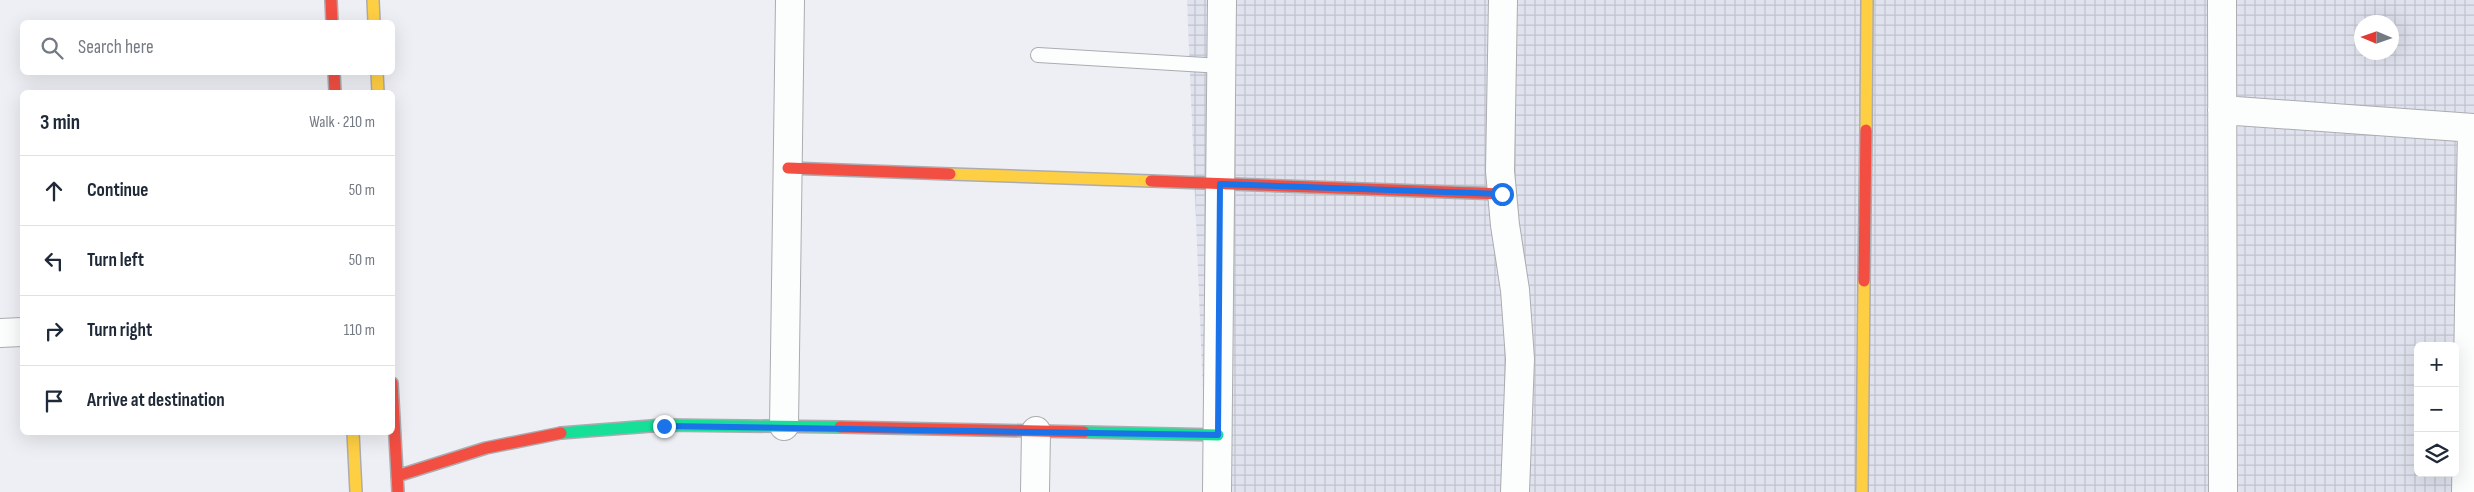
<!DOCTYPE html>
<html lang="en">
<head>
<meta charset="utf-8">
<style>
	:root { --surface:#fff; --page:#f2f2f3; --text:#1f2937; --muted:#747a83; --line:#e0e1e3 }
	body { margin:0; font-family:"Sofia Sans Condensed",sans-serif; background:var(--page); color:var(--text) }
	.controls { position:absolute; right:15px; bottom:15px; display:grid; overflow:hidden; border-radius:8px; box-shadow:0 5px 20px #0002 }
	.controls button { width:45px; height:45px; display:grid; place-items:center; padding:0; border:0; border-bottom:1px solid var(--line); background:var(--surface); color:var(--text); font:25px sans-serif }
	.compass { position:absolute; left:2354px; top:15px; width:45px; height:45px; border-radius:50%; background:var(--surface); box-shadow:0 5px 20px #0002; rotate:272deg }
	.stop { position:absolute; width:15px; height:15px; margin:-11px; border:4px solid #1a73e8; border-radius:50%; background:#fff }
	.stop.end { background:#1a73e8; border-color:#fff; box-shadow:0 1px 5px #0008 }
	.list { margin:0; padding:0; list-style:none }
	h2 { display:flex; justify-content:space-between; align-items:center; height:65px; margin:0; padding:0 20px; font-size:21px }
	h2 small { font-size:16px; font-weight:400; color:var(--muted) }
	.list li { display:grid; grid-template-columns:32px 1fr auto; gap:15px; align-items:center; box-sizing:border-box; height:70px; padding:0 20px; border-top:1px solid var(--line) }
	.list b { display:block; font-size:19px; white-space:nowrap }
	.list em { font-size:16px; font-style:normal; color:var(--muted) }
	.icon { flex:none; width:28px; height:28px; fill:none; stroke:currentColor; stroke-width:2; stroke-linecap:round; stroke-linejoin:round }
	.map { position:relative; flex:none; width:2474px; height:492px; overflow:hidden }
	.search { position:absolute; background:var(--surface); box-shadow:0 5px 20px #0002; left:20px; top:20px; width:375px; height:55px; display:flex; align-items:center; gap:12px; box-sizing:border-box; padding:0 18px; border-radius:8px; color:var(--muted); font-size:19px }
	.panel { position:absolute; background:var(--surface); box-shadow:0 5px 20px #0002; left:20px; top:90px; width:375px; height:345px; border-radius:8px }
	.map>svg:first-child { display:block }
	.industrial { fill:url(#industrial-grid); fill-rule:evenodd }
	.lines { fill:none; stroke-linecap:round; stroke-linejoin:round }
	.lane-casing { stroke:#acacb0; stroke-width:16 }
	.street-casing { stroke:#acacb0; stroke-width:30 }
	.fast-casing { stroke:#acacb0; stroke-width:14 }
	.slow-casing { stroke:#acacb0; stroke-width:14 }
	.jam-casing { stroke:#acacb0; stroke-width:14 }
	.lane { stroke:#fcfdfd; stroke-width:14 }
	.street { stroke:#fcfdfd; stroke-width:28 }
	.fast { stroke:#16e098; stroke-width:11 }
	.slow { stroke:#ffcf43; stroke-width:11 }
	.jam { stroke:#f24e42; stroke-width:11 }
	.route { stroke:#1a73e8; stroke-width:6 }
</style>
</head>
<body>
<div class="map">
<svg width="2474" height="492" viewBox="0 0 2474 492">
	<defs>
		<pattern id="industrial-grid" width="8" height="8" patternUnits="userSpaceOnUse" patternTransform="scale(1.25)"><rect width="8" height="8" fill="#e0e3ee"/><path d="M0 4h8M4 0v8" fill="none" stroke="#c0c3cd"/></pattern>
	</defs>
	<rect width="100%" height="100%" fill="#eeeff4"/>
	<path class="industrial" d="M1187,0h1287v492h-1267zM2362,22h30v30h-30zM2418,346h37v127h-37z"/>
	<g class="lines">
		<g class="lane-casing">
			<path id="lane" d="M1038,55l184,11"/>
		</g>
		<g class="street-casing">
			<path id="street" d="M1503,0l-3,171 5,54 10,65 5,69 -5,133
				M2222,0l1,492
				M2222,110l252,18
				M0,333l22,-1
				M784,426l6,-426
				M1035,492l1,-61
				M1217,492l5,-492
				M2466,492l6,-364"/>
		</g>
		<g class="fast-casing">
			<path id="fast" d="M1084,432l134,3
				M561,433l103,-8 176,2"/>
		</g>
		<g class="slow-casing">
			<path id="slow" d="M373,0l1,22
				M377,72l1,20
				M1866,130l1,-130
				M950,174l201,7
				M353,432l3,60
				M1862,492l2,-211"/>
		</g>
		<g class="jam-casing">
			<path id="jam" d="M331,0l1,22
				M334,72l1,20
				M788,168l162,6
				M1151,181l351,13
				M1864,281l2,-151
				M392,383l6,109
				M840,427l244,5
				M397,476l89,-28 75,-15"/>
		</g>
		<use href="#lane" class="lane"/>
		<use href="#street" class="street"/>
		<use href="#fast" class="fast"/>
		<use href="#slow" class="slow"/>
		<use href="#jam" class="jam"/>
	</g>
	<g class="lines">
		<path class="route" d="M664,426l554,9 2,-251 282,10"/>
	</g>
</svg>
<div class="controls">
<button>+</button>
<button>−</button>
<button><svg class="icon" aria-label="layers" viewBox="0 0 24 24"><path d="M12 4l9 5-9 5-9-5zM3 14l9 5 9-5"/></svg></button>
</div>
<svg class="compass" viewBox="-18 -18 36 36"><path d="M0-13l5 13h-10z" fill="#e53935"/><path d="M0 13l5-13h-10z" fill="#747a83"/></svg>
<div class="stop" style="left:1502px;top:194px"></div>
<div class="stop end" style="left:664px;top:426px"></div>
<div class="search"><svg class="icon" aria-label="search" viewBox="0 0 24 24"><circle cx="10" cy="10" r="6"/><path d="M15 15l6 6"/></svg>Search here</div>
<section class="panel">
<h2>3 min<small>Walk · 210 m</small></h2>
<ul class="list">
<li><svg class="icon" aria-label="ahead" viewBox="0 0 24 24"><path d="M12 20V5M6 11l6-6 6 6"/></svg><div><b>Continue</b></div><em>50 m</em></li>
<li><svg class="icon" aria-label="left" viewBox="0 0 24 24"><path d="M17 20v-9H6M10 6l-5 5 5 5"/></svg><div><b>Turn left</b></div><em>50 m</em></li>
<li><svg class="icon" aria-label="right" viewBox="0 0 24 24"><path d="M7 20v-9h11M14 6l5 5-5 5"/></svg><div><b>Turn right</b></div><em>110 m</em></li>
<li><svg class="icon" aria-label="arrive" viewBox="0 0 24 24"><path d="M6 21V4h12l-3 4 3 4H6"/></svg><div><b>Arrive at destination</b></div></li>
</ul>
</section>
</div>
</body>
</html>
